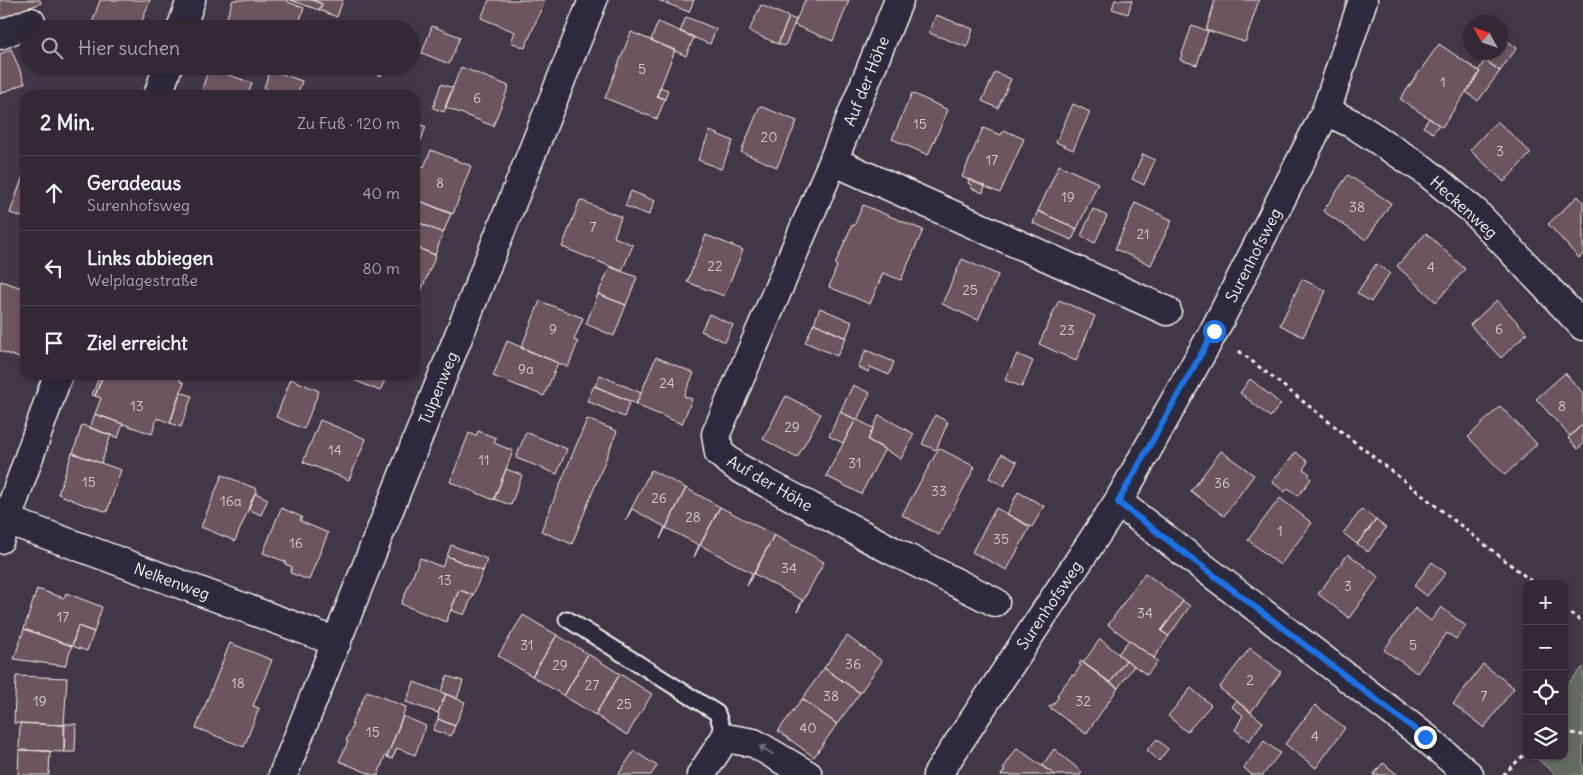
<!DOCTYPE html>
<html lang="de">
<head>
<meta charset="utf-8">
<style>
	:root { --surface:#322935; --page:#3d3541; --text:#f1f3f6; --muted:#a8a6ad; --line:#4d4550 }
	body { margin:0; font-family:Delius,sans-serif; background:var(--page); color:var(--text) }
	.controls { position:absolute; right:15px; bottom:15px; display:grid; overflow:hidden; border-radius:10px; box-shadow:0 1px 4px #0004 }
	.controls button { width:45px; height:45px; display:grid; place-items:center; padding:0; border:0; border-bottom:1px solid var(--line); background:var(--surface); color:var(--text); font:25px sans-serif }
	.compass { position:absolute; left:1463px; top:15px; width:45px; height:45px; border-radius:50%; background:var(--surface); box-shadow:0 1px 4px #0004; rotate:310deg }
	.stop { position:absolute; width:15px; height:15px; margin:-11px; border:4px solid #1a73e8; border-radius:50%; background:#fff }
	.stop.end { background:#1a73e8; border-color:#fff; box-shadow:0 1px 5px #0008 }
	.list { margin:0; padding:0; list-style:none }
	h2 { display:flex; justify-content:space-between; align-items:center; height:65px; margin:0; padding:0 20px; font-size:21px }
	h2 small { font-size:16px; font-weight:400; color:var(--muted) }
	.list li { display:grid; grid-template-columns:32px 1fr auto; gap:15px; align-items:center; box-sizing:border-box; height:75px; padding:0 20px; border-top:1px solid var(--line) }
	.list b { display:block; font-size:19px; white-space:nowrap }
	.list p { margin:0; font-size:16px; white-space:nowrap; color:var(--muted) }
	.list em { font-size:16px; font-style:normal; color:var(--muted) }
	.icon { flex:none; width:28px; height:28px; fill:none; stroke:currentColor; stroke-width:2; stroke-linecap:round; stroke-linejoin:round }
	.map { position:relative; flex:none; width:1583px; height:775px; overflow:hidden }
	.search { position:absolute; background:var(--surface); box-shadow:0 1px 4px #0004; left:20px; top:20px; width:400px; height:55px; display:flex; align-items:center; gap:12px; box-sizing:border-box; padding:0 18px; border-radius:28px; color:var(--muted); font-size:19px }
	.panel { position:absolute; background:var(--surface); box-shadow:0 1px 4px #0004; left:20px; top:90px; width:400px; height:290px; border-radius:15px }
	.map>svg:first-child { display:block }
	.green { fill:#636b5f; stroke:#acaea4 }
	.building { fill:#6d555f; stroke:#f4f1e8 }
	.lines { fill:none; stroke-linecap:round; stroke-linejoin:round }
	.service-casing { stroke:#f4f1e8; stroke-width:19 }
	.minor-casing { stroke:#f4f1e8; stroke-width:31 }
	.path { stroke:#f4f1e8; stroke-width:3; stroke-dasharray:4 4; stroke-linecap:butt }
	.service { stroke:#2f2a3d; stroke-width:15 }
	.minor { stroke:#2f2a3d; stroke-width:28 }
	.oneway { stroke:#747079 }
	.route { stroke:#1a73e8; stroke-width:6 }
	.labels { text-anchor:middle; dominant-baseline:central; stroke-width:5; stroke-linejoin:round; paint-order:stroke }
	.number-label { font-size:14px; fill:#d2cac6 }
	.street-label { font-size:16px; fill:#f4f1e8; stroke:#2f2a3d }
</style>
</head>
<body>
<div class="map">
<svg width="1583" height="775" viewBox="0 0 1583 775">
	<rect width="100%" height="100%" fill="#423747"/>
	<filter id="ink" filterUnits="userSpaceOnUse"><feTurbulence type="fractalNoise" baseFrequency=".02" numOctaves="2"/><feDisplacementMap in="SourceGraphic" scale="10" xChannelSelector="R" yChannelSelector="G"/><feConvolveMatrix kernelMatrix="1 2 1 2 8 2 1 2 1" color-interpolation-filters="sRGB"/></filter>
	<g filter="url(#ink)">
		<path class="green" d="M1583,667v108h-27l-22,-19h30v-68z"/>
		<path class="building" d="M0,0h40l1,3 -41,16z
			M100,0h50l-11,29h-49z
			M233,0h55v2l16,6 -7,21h-47l-24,-9z
			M290,0h22l10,4 -3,6z
			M312,0h31l-6,17 -18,-7 3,-6z
			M489,0h56l-20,48 -14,-6 4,-10 -34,-14z
			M658,0h36l-5,12z
			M805,0h44l-16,41 -39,-16z
			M1115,0h17l-4,14 -16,-5z
			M1215,0h44l-14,42 -39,-12z
			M761,5l28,12 -11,27 -29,-13z
			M936,15l37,14 -6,18 -38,-14z
			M686,17l30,12 -6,15 -30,-12z
			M789,17l7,3 -11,26 -7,-2z
			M658,22l36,15 -8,19 -35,-16z
			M1192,25l16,6 -11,34 -17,-5z
			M432,26l28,11 -11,27 -27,-11z
			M631,32l44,18 -18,46 8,3 -8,20 -52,-21z
			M1500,36l17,12 -17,23 -15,-11 5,-8h10z
			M1439,44l41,28 -38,55 -42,-28z
			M11,49l14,34 -25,11v-40z
			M1485,60l15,11 -22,30 -12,-9 14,-20 -2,-1z
			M373,66h12l-4,10 -10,-5z
			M461,67l48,19 -16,40 -48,-19z
			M209,68l43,15 -4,12h-48z
			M270,70l32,11 -5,14h-15l-18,-7z
			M995,72l16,7 -13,29 -16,-7z
			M441,84l12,4 -9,24 -11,-4z
			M660,87l8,3 -3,9 -8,-3z
			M912,93l36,17 -20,45 -36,-16z
			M1073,104l17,8 -17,38 -17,-8z
			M760,106l37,15 -20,46 -36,-15z
			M1429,118l10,7 -6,8 -10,-6z
			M1497,121l34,32 -27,29 -34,-32z
			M415,122l11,5 -6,15 -5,-2z
			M983,128l18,7 3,-5 20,9 -24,54 -38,-16z
			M710,131l23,10 -12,28 -23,-9z
			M431,150l40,16 -18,48 -38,-15v-35l9,3z
			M1143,154l12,6 -11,25 -12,-6z
			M1059,165l39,18 -21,46 -39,-18z
			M25,170v48l-15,-5z
			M1348,175l43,28 -25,37 -43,-29z
			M969,179l16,7 -2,7 -12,-5 1,-3 -4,-2z
			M631,191l24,10 -6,14 -24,-9z
			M1578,196l5,6v52l-4,4 -31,-34z
			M580,200l41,17 -7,20 19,8 -11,26 -60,-24z
			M420,201l31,13 -8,19 -28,-12v-8z
			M1135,203l37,17 -21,45 -36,-16z
			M863,205l60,25 -22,50 -18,-7 -13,31 -41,-17 8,-21 -2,-1 17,-40 2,1z
			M1093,209l14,7 -12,27 -14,-7z
			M1038,211l39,18 -5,11 -39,-17z
			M415,221l28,12 -8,22 -20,-8z
			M1426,233l39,36 -29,33 -39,-36z
			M706,235l37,15 -19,46 -37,-14z
			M415,247l21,8 -20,48 -1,-1z
			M962,259l36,16 -20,45 -36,-16z
			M1376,264l14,9 -19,29 -14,-9z
			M610,267l27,10 -11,28 -28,-11z
			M1302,279l24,12 -23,46 -23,-12z
			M1,281l24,8v61l-3,9 -22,-8v-66z
			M598,294l28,11 -12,31 -28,-12z
			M1059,300l36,16 -19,45 -37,-17z
			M1497,300l30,33 -26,25 -31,-33z
			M540,301l43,17 -9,22 4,2 -10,25 -47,-19z
			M820,308l32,14 -6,16 -32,-15z
			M709,314l24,11 -8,17 -24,-11z
			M814,323l32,15 -9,18 -32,-14z
			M507,341l51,22 -14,33 -51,-20z
			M866,350l28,12 -5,13 -19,-8 -2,5 -10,-5z
			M1017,354l16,7 -11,26 -17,-7z
			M656,357l38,16 -10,23 8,3 -10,25 -46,-19z
			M1565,373l18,20v31l-13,12 -34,-37z
			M100,375h3l-8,21 -3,-1z
			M179,375l2,1 -1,5 4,2 -14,40 -13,-5 -5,16 -57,-20 6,-16 -6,-2 8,-21z
			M342,375h45l-7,16z
			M600,375l41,18 -5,11 -41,-18z
			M291,379l28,12 -15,38 -28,-12z
			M1250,379l31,25 -11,13 -30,-24z
			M853,385l17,8 -13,27 -17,-8z
			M594,386l36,15 -6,16 -37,-16z
			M180,392l12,4 -11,31 -11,-4z
			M786,396l35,18 -24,44 -34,-19z
			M1500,406l37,38 -32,31 -37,-38z
			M840,412l16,7 -13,24 -14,-7z
			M95,414l28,10 -5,14 -28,-10z
			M879,415l35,19 -13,25 -33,-19z
			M935,415l13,7 -12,28 -14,-6z
			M587,419l30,12 -45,113 -31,-13z
			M856,419l17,9 -5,12 17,9 -24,45 -35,-18z
			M320,420l46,19 -17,41 -46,-18z
			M1583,424v20l-5,5 -10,-11z
			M82,425l29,10 -10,28 -28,-10z
			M478,431l18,7 -2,5 19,8 -19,49 -44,-18 19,-49 7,3z
			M526,432l41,17 -10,25 -41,-16z
			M939,448l36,19 -36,68 -37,-20z
			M1221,451l33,24 -30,41 -33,-25z
			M1296,452l12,10 -5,7 7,5 -2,2 3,3 -13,17 -10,-8 -3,4 -13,-10z
			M72,453l49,17 -14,42 -19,-7 -1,1 -29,-12z
			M1002,454l15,8 -13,24 -15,-8z
			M506,469l16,6 -11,30 -17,-6z
			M651,470l35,18 -26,51 5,-12 -33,-18 -7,12z
			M222,475l35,14 -22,52 -34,-14z
			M686,488l34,19 -26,50 5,-12 -33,-17z
			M1018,492l26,14 -12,21 -25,-13z
			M255,493l13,6 -7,16 -13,-6z
			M1280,498l32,25 -32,42 -32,-25z
			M720,507l54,28 -27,51 5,-13 -52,-28z
			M281,508l21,9 -2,4 28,12 -19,47 -19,-7 2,-6 -7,-3 1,-2 -23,-9z
			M996,508l34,19 -23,43 -35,-18z
			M1362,509l14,11 -19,24 -14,-11z
			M1376,520l10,8 -18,24 -11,-8z
			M774,535l50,27 -27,50 5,-12 -48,-26z
			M451,545l36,14 -4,12 -36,-15z
			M1348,554l31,23 -30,41 -31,-24z
			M447,556l36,15 -10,24 -14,-5 -13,32 -45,-18 19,-46 22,9z
			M1432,562l14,11 -19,23 -13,-10z
			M1145,573l38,28 -22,30 8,5 -15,22 -46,-33z
			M37,589l27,9 2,-5 36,14 -8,25 -16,-6 -6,20 -48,-17z
			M459,590l14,5 -9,20 -13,-5z
			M1183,601l7,5 -21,30 -8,-5z
			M1441,607l25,19 -10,13 -9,-6 -30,40 -33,-23 31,-42 16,13z
			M523,615l34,20 -25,41 -34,-20z
			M78,626l16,6 -7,19 -15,-5z
			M24,629l48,17 -7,20 -51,-7z
			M557,635l31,19 -24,42 -32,-20z
			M847,636l35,25 -22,32 -36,-25z
			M1100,639l26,21 -16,23 -27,-20z
			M1129,640l29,21 -11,14 -29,-21z
			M230,643l42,17 -19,46 6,2 -15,39 -48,-19z
			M1250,648l31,24 -30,40 -32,-24z
			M588,654l32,20 -25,41 -31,-19z
			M1126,660l8,6 -16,22 -8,-5z
			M1081,661l37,27 -32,46 -37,-27 1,-2 2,1 7,-10 -2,-1 15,-20 2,1 7,-11 -2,-1z
			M1483,664l31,24 -30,40 -31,-24z
			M824,668l36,25 -23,31 -35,-25z
			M620,674l32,20 -25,41 -32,-20z
			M16,676l51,2 -3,47 -50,-2z
			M447,676l16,5 -6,18 -16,-7z
			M414,682l32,12 -8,19 -32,-11z
			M1191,688l20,17 -24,27 -19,-16z
			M367,691l39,16 -19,50 -2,-1 -7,19h1h-6l-34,-14 9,-19 -2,-1 7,-17h-2z
			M446,694l19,8 -10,24 -17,-7 1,-5 -1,-1z
			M802,699l35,25 -23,33 -36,-26z
			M1236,701l27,21 -14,19 -14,-11 8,-15 -11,-8z
			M1315,705l30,23 -29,40 -31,-24z
			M403,716l23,10 -11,29 -18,-7 -5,11 -5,-2z
			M438,719l17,7 -4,10 -18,-6z
			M20,723l44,2v27l-45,-2z
			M65,724h11l-1,28h-11z
			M1157,739l11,10 -9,12 -12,-11z
			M1264,741l16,12 -17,22h-11l-8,-7z
			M1017,748l25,18 14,9h-55l4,-5 -2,-1z
			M1054,749l28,23 -2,3h-24l-14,-9z
			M19,750l31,1 -1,24h-31z
			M634,751l23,15 -6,9h-33z
			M1383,763l15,12h-25z"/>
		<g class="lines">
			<g class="service-casing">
				<path id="service" d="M567,619l150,94 8,25"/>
			</g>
			<g class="minor-casing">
				<path id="minor" d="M899,0l-66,161 -117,273 3,19 18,14 154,83 104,52
					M181,29l10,-29
					M0,35l31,-13
					M158,95l10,-29
					M1326,111l29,14 69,45 50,41 109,115
					M833,161l334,150
					M1118,502l307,235 44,38
					M7,520l330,122
					M0,539l58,-164
					M283,775l310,-775
					M701,775l24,-37 29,5 54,32
					M937,775l181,-273 96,-171 112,-220 37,-111"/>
			</g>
			<path class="path" d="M1239,351l296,233
				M1564,608l19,15
				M1564,735l7,-2 12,2
				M1503,775l24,-23"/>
			<use href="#service" class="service"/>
			<use href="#minor" class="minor"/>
		</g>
		<defs><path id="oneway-shaft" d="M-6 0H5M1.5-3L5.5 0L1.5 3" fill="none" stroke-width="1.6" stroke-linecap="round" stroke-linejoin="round" transform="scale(1.25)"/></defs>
		<use class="oneway" href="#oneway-shaft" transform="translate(766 750) rotate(-149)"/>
	</g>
	<g class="lines" filter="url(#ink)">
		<path class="route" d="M1214,331l-96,171 307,235"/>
	</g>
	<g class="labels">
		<g class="number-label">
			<text x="642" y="69">5</text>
			<text x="1443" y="82">1</text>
			<text x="477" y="98">6</text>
			<text x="920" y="124">15</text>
			<text x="769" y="137">20</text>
			<text x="1500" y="151">3</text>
			<text x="992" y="160">17</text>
			<text x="440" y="183">8</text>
			<text x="1068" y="197">19</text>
			<text x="1357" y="207">38</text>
			<text x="593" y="227">7</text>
			<text x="1143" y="234">21</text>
			<text x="715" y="266">22</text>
			<text x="1431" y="267">4</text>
			<text x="970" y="290">25</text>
			<text x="553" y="329">9</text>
			<text x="1499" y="329">6</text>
			<text x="1067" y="330">23</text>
			<text x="526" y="369">9a</text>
			<text x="667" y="383">24</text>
			<text x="137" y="406">13</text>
			<text x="1562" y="406">8</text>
			<text x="792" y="427">29</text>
			<text x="335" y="450">14</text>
			<text x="484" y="460">11</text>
			<text x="855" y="463">31</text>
			<text x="89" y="482">15</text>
			<text x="1222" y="483">36</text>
			<text x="939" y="491">33</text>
			<text x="659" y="498">26</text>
			<text x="231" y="501">16a</text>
			<text x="693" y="517">28</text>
			<text x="1280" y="531">1</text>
			<text x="1001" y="539">35</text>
			<text x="296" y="543">16</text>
			<text x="789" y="568">34</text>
			<text x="445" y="580">13</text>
			<text x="1348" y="586">3</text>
			<text x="1145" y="613">34</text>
			<text x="63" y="617">17</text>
			<text x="527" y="645">31</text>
			<text x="1413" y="645">5</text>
			<text x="853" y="664">36</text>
			<text x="560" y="665">29</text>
			<text x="1250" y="680">2</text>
			<text x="238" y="683">18</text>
			<text x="592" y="685">27</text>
			<text x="831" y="696">38</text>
			<text x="1484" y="696">7</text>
			<text x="40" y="701">19</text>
			<text x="1083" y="701">32</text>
			<text x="624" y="704">25</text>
			<text x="808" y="728">40</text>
			<text x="373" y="732">15</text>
			<text x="1315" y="736">4</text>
		</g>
		<g class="street-label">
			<text transform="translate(866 81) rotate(-68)">Auf der Höhe</text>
			<text transform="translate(1464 207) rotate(42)">Heckenweg</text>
			<text transform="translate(1253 255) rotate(-63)">Surenhofsweg</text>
			<text transform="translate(438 388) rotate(-68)">Tulpenweg</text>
			<text transform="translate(770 483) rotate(30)">Auf der Höhe</text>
			<text transform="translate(172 581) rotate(20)">Nelkenweg</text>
			<text transform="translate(1049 605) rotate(-56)">Surenhofsweg</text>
		</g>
	</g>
</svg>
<div class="controls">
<button>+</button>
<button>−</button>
<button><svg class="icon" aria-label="locate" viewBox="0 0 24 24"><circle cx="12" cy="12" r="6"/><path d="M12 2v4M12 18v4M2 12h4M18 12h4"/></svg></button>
<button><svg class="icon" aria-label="layers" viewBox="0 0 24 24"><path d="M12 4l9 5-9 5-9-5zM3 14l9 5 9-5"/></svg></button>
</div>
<svg class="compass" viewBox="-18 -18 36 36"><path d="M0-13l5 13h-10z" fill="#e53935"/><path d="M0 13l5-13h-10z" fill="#a8a6ad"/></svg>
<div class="stop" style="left:1214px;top:331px"></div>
<div class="stop end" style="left:1425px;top:737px"></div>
<div class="search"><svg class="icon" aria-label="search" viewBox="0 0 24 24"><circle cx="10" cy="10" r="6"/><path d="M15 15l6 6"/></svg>Hier suchen</div>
<section class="panel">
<h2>2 Min.<small>Zu Fuß · 120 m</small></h2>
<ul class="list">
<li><svg class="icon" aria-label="ahead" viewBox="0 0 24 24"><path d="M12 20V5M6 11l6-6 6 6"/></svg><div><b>Geradeaus</b><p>Surenhofsweg</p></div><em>40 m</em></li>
<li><svg class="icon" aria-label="left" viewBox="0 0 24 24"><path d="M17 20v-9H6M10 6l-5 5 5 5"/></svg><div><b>Links abbiegen</b><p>Welplagestraße</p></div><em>80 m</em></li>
<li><svg class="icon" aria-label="arrive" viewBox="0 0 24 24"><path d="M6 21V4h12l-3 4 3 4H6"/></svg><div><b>Ziel erreicht</b></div></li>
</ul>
</section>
</div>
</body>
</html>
